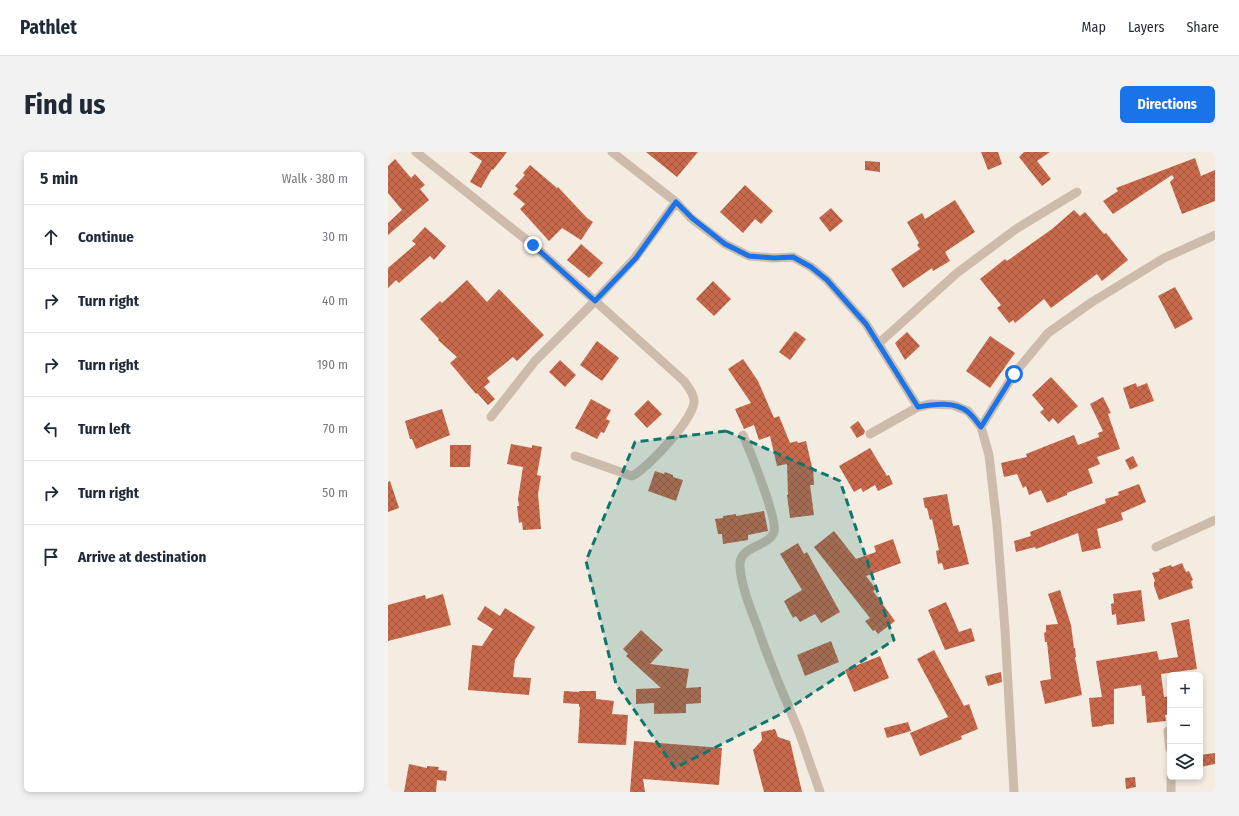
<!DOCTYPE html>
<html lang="en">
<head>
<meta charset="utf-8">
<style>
	:root { --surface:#fff; --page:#f2f2f3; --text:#1f2937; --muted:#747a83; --line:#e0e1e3; --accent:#1a73e8 }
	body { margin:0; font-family:"Fira Sans Condensed",sans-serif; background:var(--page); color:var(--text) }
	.controls { position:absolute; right:12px; bottom:12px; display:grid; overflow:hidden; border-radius:6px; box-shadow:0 2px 6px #0003 }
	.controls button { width:36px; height:36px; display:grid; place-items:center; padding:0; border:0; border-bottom:1px solid var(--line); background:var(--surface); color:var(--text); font:20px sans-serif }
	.stop { position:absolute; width:12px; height:12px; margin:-9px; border:3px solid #1a73e8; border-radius:50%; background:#fff }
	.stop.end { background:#1a73e8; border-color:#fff; box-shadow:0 1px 4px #0008 }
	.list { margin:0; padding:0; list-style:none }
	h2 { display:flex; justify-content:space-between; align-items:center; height:52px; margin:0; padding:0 16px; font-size:17px }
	h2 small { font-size:13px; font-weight:400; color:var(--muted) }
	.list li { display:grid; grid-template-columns:26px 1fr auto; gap:12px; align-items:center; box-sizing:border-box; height:64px; padding:0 16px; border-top:1px solid var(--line) }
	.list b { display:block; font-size:15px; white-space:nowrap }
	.list em { font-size:13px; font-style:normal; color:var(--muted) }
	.icon { flex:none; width:22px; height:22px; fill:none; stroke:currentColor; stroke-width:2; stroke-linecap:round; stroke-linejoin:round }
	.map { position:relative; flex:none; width:827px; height:640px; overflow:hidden; border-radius:6px }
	header { display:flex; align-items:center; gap:24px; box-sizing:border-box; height:56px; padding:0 20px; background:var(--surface); border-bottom:1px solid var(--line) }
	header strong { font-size:19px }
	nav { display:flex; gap:22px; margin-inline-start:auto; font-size:14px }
	.intro { display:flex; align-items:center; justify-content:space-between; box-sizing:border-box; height:96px; padding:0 24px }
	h1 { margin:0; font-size:28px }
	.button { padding:10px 18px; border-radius:6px; background:var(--accent); color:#fff; font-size:14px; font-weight:700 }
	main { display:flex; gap:24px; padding:0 24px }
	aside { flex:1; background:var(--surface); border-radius:6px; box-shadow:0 2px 6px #0003 }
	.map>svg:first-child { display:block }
	.building { fill:url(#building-cross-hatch) }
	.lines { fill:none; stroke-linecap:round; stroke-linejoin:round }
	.street { stroke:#cdbbac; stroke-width:9 }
	.route { stroke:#1a73e8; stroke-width:5 }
	.marked { fill:#0f766e; fill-opacity:0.2; stroke:#0f766e; stroke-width:3; stroke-dasharray:8 5; stroke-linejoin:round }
</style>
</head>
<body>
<header>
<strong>Pathlet</strong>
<nav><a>Map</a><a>Layers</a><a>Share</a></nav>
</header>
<div class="intro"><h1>Find us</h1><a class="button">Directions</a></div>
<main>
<aside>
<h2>5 min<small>Walk · 380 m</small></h2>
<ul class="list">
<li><svg class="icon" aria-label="ahead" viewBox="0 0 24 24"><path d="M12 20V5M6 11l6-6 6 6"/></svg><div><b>Continue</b></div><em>30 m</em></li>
<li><svg class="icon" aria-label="right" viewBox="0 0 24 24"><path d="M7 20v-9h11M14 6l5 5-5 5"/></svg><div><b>Turn right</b></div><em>40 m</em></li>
<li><svg class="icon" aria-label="right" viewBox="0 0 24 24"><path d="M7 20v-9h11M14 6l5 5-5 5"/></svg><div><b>Turn right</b></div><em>190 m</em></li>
<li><svg class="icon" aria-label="left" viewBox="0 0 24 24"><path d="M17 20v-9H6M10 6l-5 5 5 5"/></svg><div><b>Turn left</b></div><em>70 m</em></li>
<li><svg class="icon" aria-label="right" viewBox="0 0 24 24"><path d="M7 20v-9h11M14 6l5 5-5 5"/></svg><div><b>Turn right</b></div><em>50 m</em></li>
<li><svg class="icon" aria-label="arrive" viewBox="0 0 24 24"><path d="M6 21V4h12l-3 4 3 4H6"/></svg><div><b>Arrive at destination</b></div></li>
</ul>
</aside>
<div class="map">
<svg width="827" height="640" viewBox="0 0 827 640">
	<defs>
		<pattern id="building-cross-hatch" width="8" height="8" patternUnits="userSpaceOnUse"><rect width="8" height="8" fill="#c8694b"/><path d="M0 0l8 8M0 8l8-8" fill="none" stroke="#a4573f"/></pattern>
	</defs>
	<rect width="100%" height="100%" fill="#f4ebe1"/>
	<path class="building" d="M81,0h38l-14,18 -1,-1 -11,19 -11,-6 12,-21z
		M258,0h52l-21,25z
		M593,0h17l4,12 -14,6z
		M636,0h26l-13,9 14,18 -9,7 -23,-29z
		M807,6l6,18 14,-6v31l-33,13 -12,-32 4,-4 -2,-3 -59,39 -10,-13 15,-10 -2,-3z
		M7,7l16,19 4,-4 10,11 -5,4 9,11 -41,35v-12l14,-13 -14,-17v-27z
		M477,9l15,1v10l-15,-2z
		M142,13l27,23 1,-1 29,31 6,4 -12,18 -19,-12 -13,13 -29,-32 5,-5 -12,-10 5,-5 -3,-3 10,-11 -2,-2z
		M357,33l28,26 -12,13 -6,-5 -12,14 -23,-21z
		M567,48l20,32 -30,20 5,9 -17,10 -1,-3 -29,20 -12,-19 29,-20 -3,-4 2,-2 -12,-21 15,-9 3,6z
		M443,56l12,13 -13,11 -11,-14z
		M686,58l6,6 5,-4 19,22 2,-1 22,27 -26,21 -5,-7 -46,34 -7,-9 -29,24 -2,-3 -4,3 -12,-15 4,-3 -21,-26 25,-20 2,2 45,-32z
		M37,75l21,19 -12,14 -4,-4 -31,27 -3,-3 -8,8v-20l28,-24 -4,-3z
		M193,92l22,19 -14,15 -22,-18z
		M79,128l20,22 12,-13 45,46 -27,26 -4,-4 -26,21 3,4 -6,5 11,12 -7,6 -11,-12 -1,1 -26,-31 7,-6 -19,-17 1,-1 -19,-20 20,-18 2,2z
		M325,129l18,18 -17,17 -18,-17z
		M787,135l18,32 -18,10 -17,-33z
		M407,179l11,8 -16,21 -11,-8z
		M519,180l13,14 -15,14 -10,-17z
		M602,184l25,17 -25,35 -24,-17z
		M209,189l22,17 -17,23 -22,-16z
		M355,207l15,22 16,37 5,-2 11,27 7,-2 1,2 8,-2 6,26h1l1,18h-4l4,30 -24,3 -3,-23h1l-1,-31 -10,2 -7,-30 -11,4 -5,-15 -10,4 -9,-20 16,-6 -23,-34z
		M172,208l16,15 -11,12 -16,-15z
		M663,225l27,29 -20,18 -5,-6 -4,4 -9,-10 4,-3 -12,-14z
		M748,231l1,4 10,-4 7,18 -24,8 -7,-21z
		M715,245l8,16 -3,1 12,35 -23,8 3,7 -12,5 5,14 -26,10v2l-20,8 -6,-13 -12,5 -3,-9 -3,2 -6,-14 -13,3 -3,-14 26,-6 -1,-3 48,-19 4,10 21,-8 -1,-4 5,-2 -13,-27z
		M203,247l20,11 -5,9 4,2 -6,12 -3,-1 -4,7 -22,-11z
		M260,248l14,14 -15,14 -13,-14z
		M54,257l8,26 -34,14 -4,-10h-2l-5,-18z
		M470,269l7,10 -1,3 -7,4 -7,-11z
		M123,292l21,4v-3l10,2 -5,28 4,1 -3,18 3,35 -18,1 -1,-8 -3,1 -2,-17h2l-1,-7 5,-32 -16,-3z
		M62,293h21l-1,22h-20z
		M482,296l17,28 2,-1 4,9 -15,7 -3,-6 -12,7 -2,-4 -7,4 -15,-26z
		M745,304l5,10 -8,4 -5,-10z
		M267,319l9,3 1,-2 8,3v2l10,3 -7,21 -28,-10z
		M2,329l9,27 -11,4v-30z
		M751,332l7,18 -25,11 2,7 -26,9 4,19 -19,4 -4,-19 -42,16 -1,-2 -19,5 -2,-11 17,-5 -1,-4 76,-29 -1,-4 14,-4 -1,-3z
		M559,342l6,32 6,-1 10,39 -25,6 -2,-7 -4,1 -2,-13 3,-1 -7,-31 -2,1 -3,-12h-2l-2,-10z
		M376,359l4,20 -20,4v5l-25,4 -1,-10h-4l-3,-15 8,-1v-2l13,-2v2z
		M446,379l22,28 20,-7 -2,-6 19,-7 8,24 -35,13 10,13 -3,2 22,30 -17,13 -3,-4 -2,1 -8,-10 5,-3 -56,-71z
		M410,391l6,11 3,-2 33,60 -19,11 -6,-9 -15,8 -4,-6 -3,2 -9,-17 18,-11 -22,-36z
		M794,411l4,9 3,-1 4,9 -2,1 2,7 -34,12 -5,-14v-4l1,-1 -3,-8 8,-2 -1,-2 12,-4 1,2z
		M672,438l11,35 3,23h1l1,9h-1l7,38 -37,9 -5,-23 11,-2 -4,-37h-2l-1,-9 2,-1v-7l12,-1 -10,-30z
		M753,438l4,31 -28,4 -1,-11 -4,1 -1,-11 3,-1 -1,-9z
		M55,442l8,31 -63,16v-36l37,-10 1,4z
		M558,450l13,30 12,-4 4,13 -30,9 -17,-40z
		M97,454l15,10 5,-8 30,19 -20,33 -2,17 18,1 -2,17 -61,-5 4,-45 10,1 11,-17 -16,-10z
		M801,467l8,50 -36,5 3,23 6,-1v18l-5,1 1,6 -19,2 -2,-27h-3l-1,-11 -27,4v35l-11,1v1l-11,1 -3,-29 13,-1 -6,-36 61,-10 2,9 19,-3 -7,-34z
		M253,478l22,20 -13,14 39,5 -3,19 15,-1v16l-15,1v9l-32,1v-11l-18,1v-15l25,-1 -35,-32 2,-2 -5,-5z
		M443,489l8,21 -34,14 -8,-21z
		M546,498l30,56 5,-2 9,25 -17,7 1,3 -42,17 -10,-23 38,-16 -31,-58z
		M492,504l9,22 -35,14 -9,-22z
		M613,520l1,10 -14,4 -3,-10z
		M176,539l15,1v-1h17v8l18,2 -2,13 16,1 -2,30 -48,-2 2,-36h-1v-3l-16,-1z
		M520,570l3,9 -24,7 -3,-10z
		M387,577l3,8 12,4 12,51h-38l-11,-42 9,-10 -1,-8z
		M246,589l88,7 -3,37 -76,-6 2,13h-15z
		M827,601v11l-15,3v-12z
		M21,612l18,4v-2l12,1 -1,3 9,1 -1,10 -9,-1 -1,12h-32z
		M747,625l1,10 -10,2 -1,-11z"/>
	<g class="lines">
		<path class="street" d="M28,0l117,93 151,136c4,6 9,11 10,19 2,17 -47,69 -62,76l-57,-20
			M224,0l64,50 15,16 34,26 24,12 25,2 19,-1 18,10 16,13 39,44 52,83 13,-3 22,1 15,6 13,16 8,28 8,70 8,105 9,162
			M490,192l79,-71 59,-44 61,-37
			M103,265l44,-56 60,-60 40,-43 41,-56
			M593,275l33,-53 34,-41 44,-31 72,-44 51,-23
			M482,282l48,-27
			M355,283c7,16 35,85 31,97 -6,16 -36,13 -34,35 2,24 13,47 21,70 11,32 25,63 38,95 7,20 14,40 21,60
			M768,395l59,-27
			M780,579l2,18
			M783,625v15"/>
	</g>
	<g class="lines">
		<path class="route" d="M145,93l62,56 41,-43 40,-56 16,16 33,26 24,12 25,2 19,-1 18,10 16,13 39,44 52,83c16,-3 37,-6 50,5 5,4 9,10 13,15l33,-53"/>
	</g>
	<path class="marked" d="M338,279l114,50 54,159 -115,75 -104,53 -59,-84 -30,-123 49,-119z"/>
</svg>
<div class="controls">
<button>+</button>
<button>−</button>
<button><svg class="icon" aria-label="layers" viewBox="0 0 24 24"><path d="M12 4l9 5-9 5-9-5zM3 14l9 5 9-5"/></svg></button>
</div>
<div class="stop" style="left:626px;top:222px"></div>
<div class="stop end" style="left:145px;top:93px"></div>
</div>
</main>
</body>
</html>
